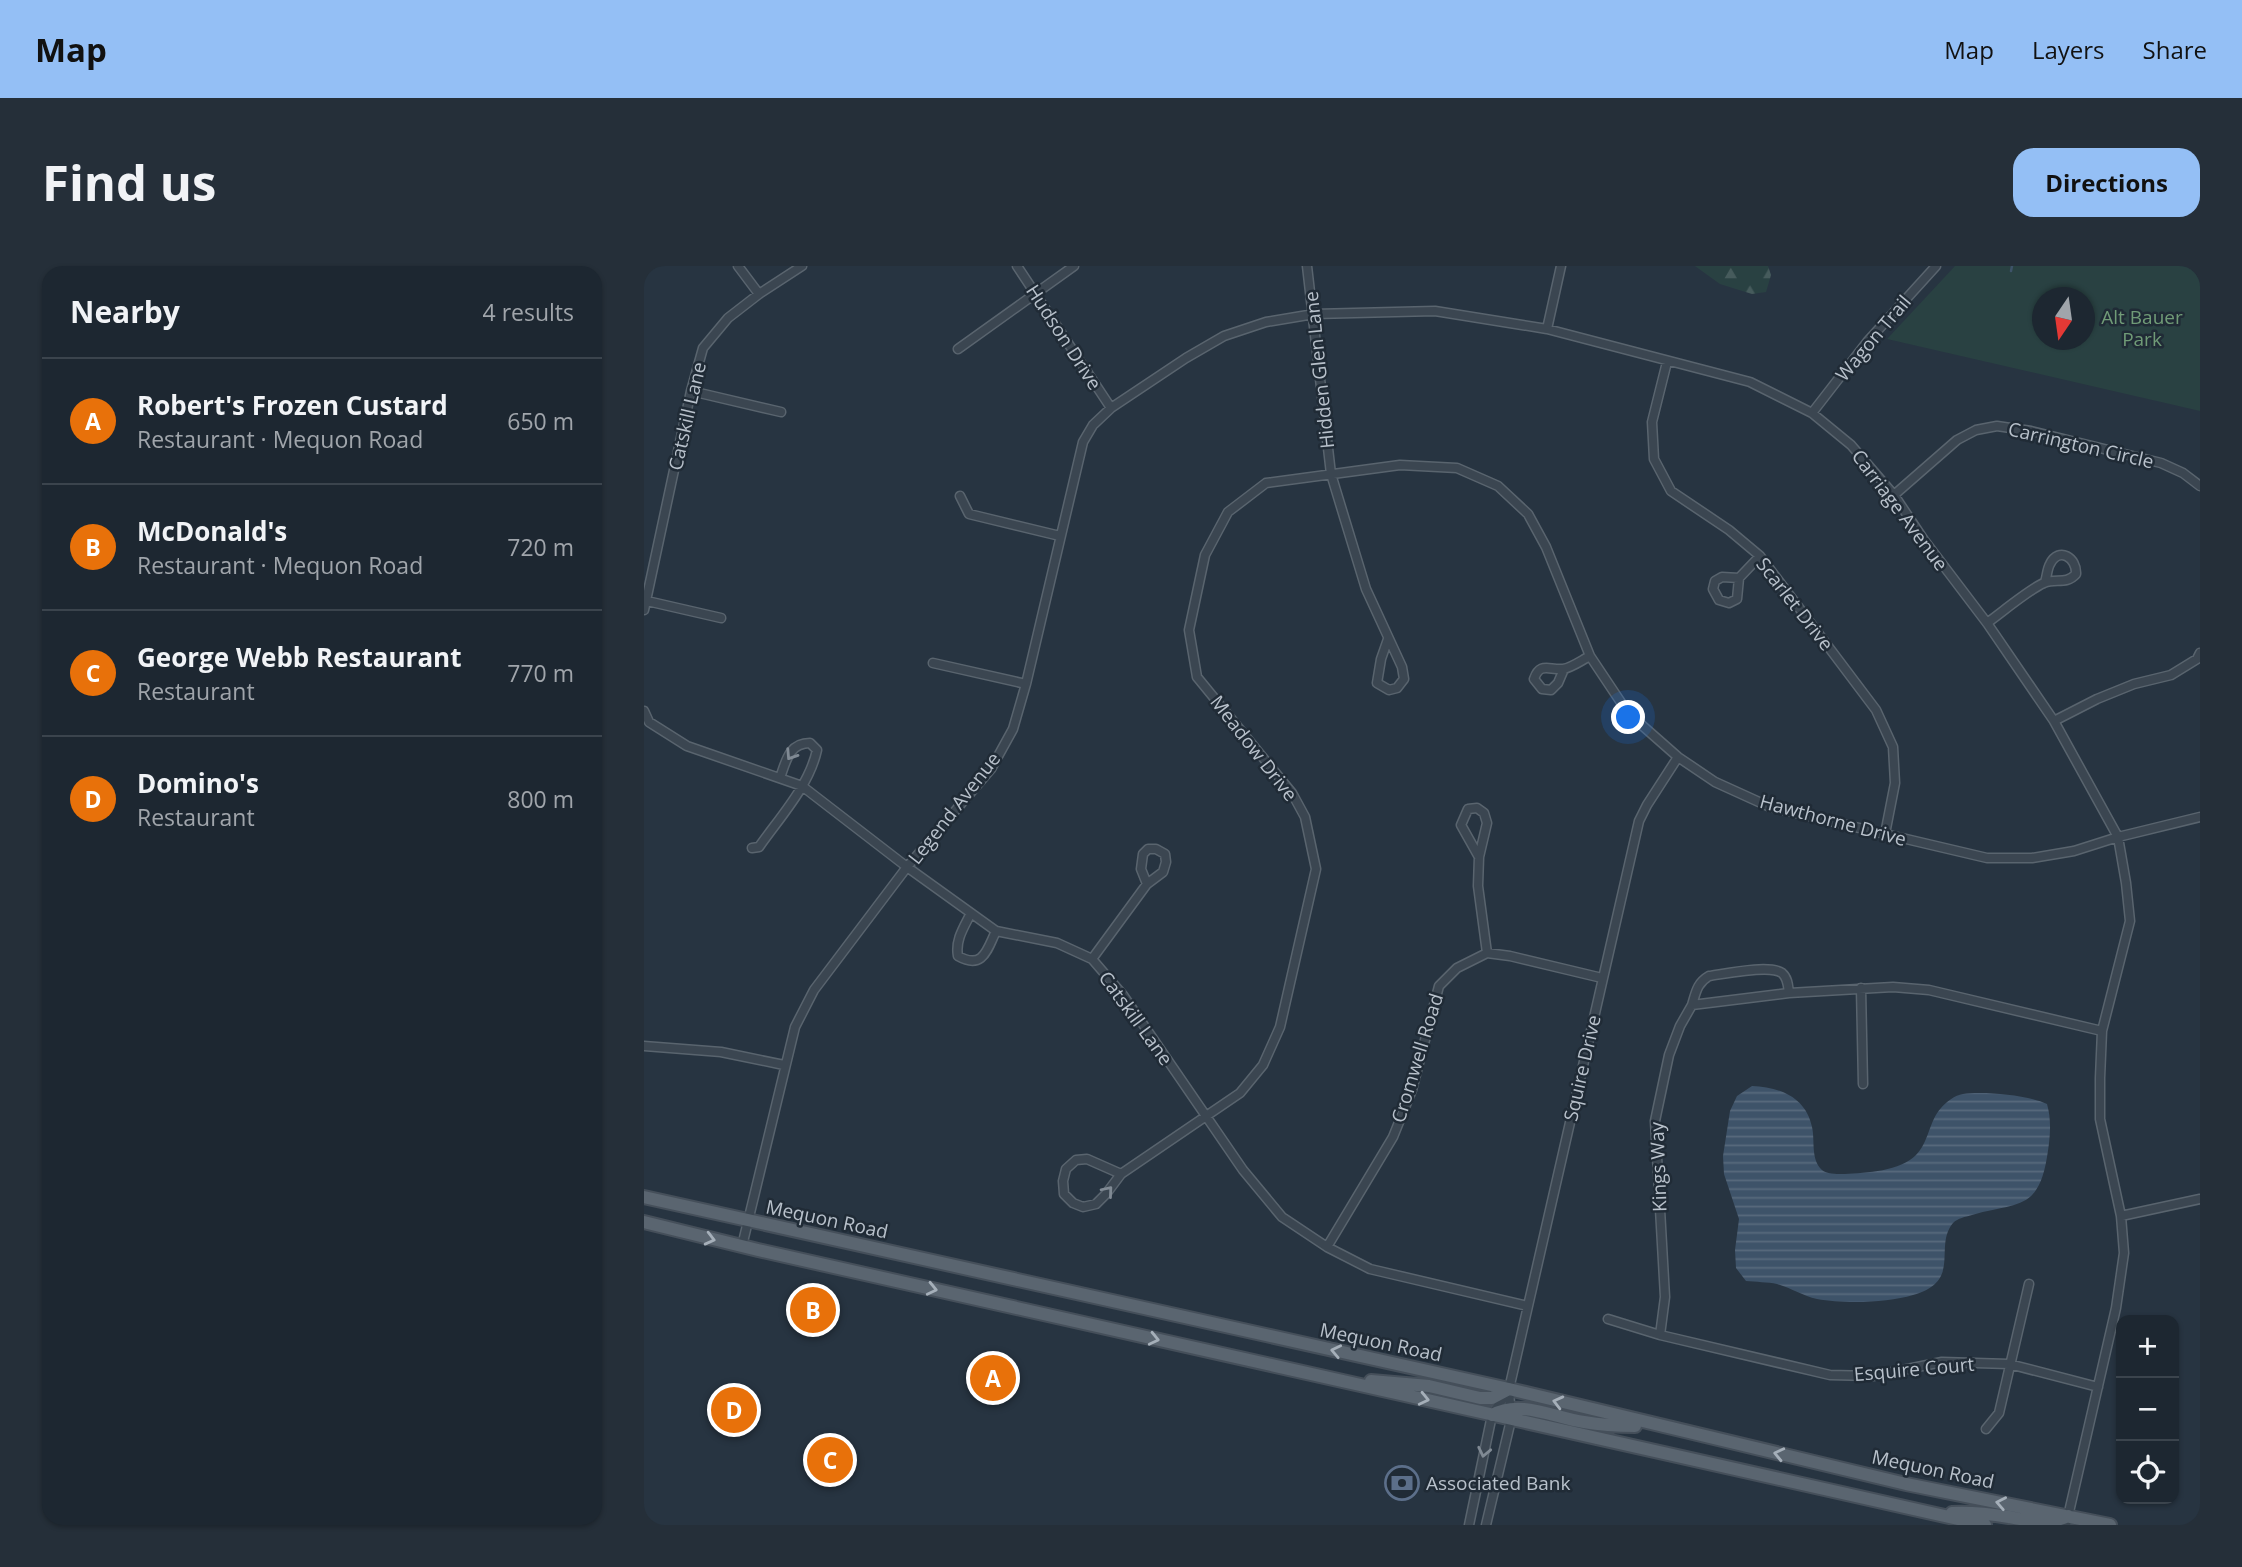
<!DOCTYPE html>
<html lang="en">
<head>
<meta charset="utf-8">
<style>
	:root { --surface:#1d2731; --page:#252f39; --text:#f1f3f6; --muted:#a0a5ab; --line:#3b444d; --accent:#94bff5 }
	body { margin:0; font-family:"Open Sans",sans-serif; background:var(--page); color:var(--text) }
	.controls { position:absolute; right:21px; bottom:21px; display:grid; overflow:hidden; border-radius:14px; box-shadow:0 2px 5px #0004 }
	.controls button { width:63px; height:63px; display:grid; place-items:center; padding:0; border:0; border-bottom:2px solid var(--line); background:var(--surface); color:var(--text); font:35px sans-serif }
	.compass { position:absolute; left:1388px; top:21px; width:63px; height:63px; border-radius:50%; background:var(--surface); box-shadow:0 2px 5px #0004; rotate:193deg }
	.you { position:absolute; left:985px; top:452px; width:24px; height:24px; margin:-18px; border:5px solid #fff; border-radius:50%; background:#1a73e8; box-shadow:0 0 0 10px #1a73e833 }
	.badge { display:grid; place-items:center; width:46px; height:46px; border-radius:50%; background:var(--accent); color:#fff; font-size:23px; font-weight:700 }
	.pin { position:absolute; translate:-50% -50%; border:4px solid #fff; box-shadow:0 2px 7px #0006 }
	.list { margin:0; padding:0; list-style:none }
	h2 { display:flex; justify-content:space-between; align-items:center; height:91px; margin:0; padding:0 28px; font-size:30px }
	h2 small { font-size:23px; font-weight:400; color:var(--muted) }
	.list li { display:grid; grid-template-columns:46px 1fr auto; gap:21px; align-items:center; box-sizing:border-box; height:126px; padding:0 28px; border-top:2px solid var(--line) }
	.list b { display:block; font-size:26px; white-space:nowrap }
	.list p { margin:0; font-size:23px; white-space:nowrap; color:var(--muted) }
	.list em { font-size:23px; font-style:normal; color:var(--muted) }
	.icon { flex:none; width:38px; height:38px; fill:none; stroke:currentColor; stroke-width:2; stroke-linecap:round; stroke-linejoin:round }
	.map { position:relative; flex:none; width:1556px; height:1259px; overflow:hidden; border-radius:21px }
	header { display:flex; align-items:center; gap:42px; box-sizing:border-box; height:98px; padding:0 35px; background:var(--accent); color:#111 }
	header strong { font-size:33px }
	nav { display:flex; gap:38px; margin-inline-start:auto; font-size:24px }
	.intro { display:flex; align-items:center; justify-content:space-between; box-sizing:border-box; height:168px; padding:0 42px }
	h1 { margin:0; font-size:49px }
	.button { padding:18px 32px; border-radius:21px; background:var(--accent); color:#111; font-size:24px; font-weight:700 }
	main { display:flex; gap:42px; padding:0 42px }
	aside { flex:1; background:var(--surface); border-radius:21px; box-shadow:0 2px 5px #0004 }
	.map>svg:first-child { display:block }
	.forest { fill:url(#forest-firs) }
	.green { fill:#294142; fill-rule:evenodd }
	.water { fill:url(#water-rules) }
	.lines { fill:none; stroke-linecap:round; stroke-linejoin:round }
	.stream { stroke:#3e5369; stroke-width:2.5 }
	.minor-casing { stroke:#59646e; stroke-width:11 }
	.primary-casing { stroke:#454f5a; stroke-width:16 }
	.minor { stroke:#3b4651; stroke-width:8 }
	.primary { stroke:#5a6570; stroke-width:12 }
	.oneway { stroke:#808a94 }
	.oneway2 { stroke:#a5afb9 }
	.labels { text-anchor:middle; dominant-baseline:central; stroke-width:5; stroke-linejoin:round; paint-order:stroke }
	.park-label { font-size:19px; fill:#709b77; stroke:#202b36 }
	.street-label { font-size:19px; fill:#b8c1cb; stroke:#202b36 }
	.poi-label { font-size:19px; fill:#b8c1cb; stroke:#202b36; text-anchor:start }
</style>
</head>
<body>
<header>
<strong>Map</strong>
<nav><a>Map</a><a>Layers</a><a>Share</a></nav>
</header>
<div class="intro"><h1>Find us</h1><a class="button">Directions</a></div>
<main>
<aside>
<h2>Nearby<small>4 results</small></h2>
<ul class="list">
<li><span class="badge" style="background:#e8710a">A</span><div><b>Robert's Frozen Custard</b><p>Restaurant · Mequon Road</p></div><em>650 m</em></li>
<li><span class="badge" style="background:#e8710a">B</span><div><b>McDonald's</b><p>Restaurant · Mequon Road</p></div><em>720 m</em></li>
<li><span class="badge" style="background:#e8710a">C</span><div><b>George Webb Restaurant</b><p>Restaurant</p></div><em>770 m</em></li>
<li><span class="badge" style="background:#e8710a">D</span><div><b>Domino's</b><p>Restaurant</p></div><em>800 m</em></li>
</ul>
</aside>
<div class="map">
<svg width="1556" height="1259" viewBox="0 0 1556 1259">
	<defs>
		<pattern id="forest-firs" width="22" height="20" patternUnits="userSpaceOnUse" patternTransform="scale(1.75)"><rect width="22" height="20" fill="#294142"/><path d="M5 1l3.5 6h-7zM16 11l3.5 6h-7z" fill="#465b5c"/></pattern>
		<pattern id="water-rules" width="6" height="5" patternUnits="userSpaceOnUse" patternTransform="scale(1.75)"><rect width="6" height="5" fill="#3e5369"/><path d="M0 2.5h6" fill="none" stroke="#586a7d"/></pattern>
	</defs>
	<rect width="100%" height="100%" fill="#273441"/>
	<path class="forest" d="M1051,0h73l3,9 -5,17 -14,2 -32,-10z"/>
	<path class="green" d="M1311,0h245v145l-313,-72zM1398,32h42v42h-42z"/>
	<path class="water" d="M1108,820c27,1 54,11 60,41 3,13 -1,30 8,41 5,7 18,6 25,6 21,-1 56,-3 71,-19 13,-13 13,-34 25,-47 5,-6 14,-13 22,-14 20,-3 66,1 84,10 5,17 3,35 0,53 -9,55 -31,45 -75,58 -7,2 -14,3 -19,8 -20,24 10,58 -40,72 -26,8 -69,9 -96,4 -14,-3 -26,-11 -40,-15 -9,-2 -21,-2 -31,-3l-10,-13 -1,-18 4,-31 -15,-45 -1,-18 7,-45 7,-15z"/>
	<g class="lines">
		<path class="stream" d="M1367,5l1,-5"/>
		<g class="minor-casing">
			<path id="minor" d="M94,0l21,28
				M373,0l94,142
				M663,0l24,208 35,115 36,78 2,12 -7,9 -8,2 -12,-7 4,-24 7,-20
				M903,63l14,-63
				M314,83l116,-83
				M1023,96l-15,60 2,37 17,32 58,39 31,26 116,154 17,37 2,36 -10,51
				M47,125l90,21
				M1168,147l55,-71 69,-76
				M1250,229l63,-55 19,-10 21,-4 34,5 130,32 22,10 17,13
				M316,230l9,18 91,22
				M1095,312l-17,-1 -7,4 -2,8 6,11 10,3 8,-4 2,-21 21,-22
				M3,335l74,17
				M0,344l47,-219 12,-43 25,-30 31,-24 43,-28
				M1343,357c14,-10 44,-35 57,-40 12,-5 22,2 32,-9 1,-16 -17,-28 -26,-10 -3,5 -3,13 -5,18
				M289,397l93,21
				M920,403l-6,14 -7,7 -9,-1 -8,-10c6,-17 14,-9 29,-10 8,-1 19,-9 27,-13
				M0,445l5,11 38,24 115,40 105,81 89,64 61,12 35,16 31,36 120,175 39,47 45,30 43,22 158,37
				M1410,455l43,-22 37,-15 37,-9 26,-16 3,-6
				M108,582l7,-1c21,-30 50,-61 58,-97l-7,-7c-21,0 -24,18 -30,35
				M835,591l-18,-32 7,-16 9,-1 7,5 3,10 -8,34 -1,29 9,67
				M327,647c-7,14 -16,27 -13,43 25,14 29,-6 38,-25
				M448,693l55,-75 16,-12 3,-10 -1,-8 -9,-5h-8l-5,5 -2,15 6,15
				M1217,722l2,96
				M1048,739c4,-13 5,-22 17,-29 15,-2 61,-12 73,-3 6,5 6,13 7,20
				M0,780l77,6 63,13
				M477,908l-34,-15 -11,1 -10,9 -3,12 1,13 9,9 10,4 13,-3 10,-10 15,-20 119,-81 23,-28 17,-38 36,-158 -11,-52 -13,-24 -95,-116 -8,-47 16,-75 23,-43 38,-29 134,-18 57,3 41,18 30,28 18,33 44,109 38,57 50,44 37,25 55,25 217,51h45l42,-7 44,-14 82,-20
				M1477,950l79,-17
				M98,980l53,-219 19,-37 93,-123 84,-98 22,-40 13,-45 57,-242 10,-17 18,-17 75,-50 38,-22 42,-14 48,-8 121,-3 112,18 203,53 62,31 39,32 43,50 30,45 63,83 67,98 64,116 8,46 4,38 -28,110 -2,47v41l21,97 3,37 -8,55 -50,217
				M683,981l66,-110 19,-47 27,-104 18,-18 30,-15 23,3 92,22
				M964,1053l52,16 170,40 43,1 69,-14 67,2 89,23
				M1016,1069l5,-38 -10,-176 14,-66 11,-29 12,-21 97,-12 104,-6 36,3 173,41
				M1342,1163l13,-16 30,-129
				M825,1259l23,-110 15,-23
				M842,1259l25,-105 -2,-31 130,-568 8,-16 31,-48"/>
		</g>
		<g class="primary-casing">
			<path id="primary" d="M0,931l865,192 397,95 204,41
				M0,956l114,28 1227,275
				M727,1115l58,5 51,12h12l17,-9
				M848,1149c29,-16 62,3 92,7 17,3 34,4 51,4
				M1308,1247c19,-1 38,1 57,4 21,4 40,8 59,-1"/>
		</g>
		<use href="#minor" class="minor"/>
		<use href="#primary" class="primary"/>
	</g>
	<defs><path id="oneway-chevron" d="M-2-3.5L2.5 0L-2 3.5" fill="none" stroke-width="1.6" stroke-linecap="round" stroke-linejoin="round" transform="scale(1.75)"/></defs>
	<g class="oneway">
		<use href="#oneway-chevron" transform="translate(147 489) rotate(123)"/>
		<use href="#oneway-chevron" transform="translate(464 925) rotate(-50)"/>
		<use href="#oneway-chevron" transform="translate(840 1186) rotate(102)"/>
	</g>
	<g class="oneway2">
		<use href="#oneway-chevron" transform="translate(66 973) rotate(14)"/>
		<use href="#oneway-chevron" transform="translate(288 1023) rotate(13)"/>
		<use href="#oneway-chevron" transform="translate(510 1073) rotate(13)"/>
		<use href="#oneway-chevron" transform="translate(692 1085) rotate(-168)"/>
		<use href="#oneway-chevron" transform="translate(780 1133) rotate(13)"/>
		<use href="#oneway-chevron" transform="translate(914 1136) rotate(-166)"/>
		<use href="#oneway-chevron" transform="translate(1135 1188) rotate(-167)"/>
		<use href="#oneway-chevron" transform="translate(1357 1237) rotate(-169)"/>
	</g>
	<defs>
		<g id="bank-ring" transform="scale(1.75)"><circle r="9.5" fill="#202b36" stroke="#5c6f8a" stroke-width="1.5"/><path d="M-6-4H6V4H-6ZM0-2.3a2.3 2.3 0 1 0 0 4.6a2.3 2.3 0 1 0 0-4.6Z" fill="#5c6f8a"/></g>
	</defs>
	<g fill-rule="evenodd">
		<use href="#bank-ring" x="758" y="1217"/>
	</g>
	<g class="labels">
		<g class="park-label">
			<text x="1498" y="51">Alt Bauer<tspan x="1498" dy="22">Park</tspan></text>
		</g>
		<g class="street-label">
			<text transform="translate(420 71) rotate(57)">Hudson Drive</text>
			<text transform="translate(1229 72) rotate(-50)">Wagon Trail</text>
			<text transform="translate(675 104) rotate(-96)">Hidden Glen Lane</text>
			<text transform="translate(43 150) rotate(-77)">Catskill Lane</text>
			<text transform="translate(1437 179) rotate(13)">Carrington Circle</text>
			<text transform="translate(1256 244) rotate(53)">Carriage Avenue</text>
			<text transform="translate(1151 338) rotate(52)">Scarlet Drive</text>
			<text transform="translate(610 482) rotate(52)">Meadow Drive</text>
			<text transform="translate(310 542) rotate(-52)">Legend Avenue</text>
			<text transform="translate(1189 554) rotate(15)">Hawthorne Drive</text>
			<text transform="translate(492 752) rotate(54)">Catskill Lane</text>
			<text transform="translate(773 792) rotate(-73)">Cromwell Road</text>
			<text transform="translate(938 802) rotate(-77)">Squire Drive</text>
			<text transform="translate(1014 901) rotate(-92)">Kings Way</text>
			<text transform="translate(183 953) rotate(12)">Mequon Road</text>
			<text transform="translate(737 1076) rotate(12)">Mequon Road</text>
			<text transform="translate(1270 1103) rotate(-5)">Esquire Court</text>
			<text transform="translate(1289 1203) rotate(12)">Mequon Road</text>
		</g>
		<g class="poi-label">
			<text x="782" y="1217">Associated Bank</text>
		</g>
	</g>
</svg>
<div class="controls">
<button>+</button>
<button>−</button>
<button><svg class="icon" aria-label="locate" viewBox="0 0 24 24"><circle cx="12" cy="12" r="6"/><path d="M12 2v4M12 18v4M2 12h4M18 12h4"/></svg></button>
</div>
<svg class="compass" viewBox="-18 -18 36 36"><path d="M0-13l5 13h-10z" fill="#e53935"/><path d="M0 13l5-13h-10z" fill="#a0a5ab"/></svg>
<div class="you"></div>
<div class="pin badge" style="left:349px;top:1112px;background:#e8710a">A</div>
<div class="pin badge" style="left:169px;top:1044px;background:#e8710a">B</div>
<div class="pin badge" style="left:186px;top:1194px;background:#e8710a">C</div>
<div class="pin badge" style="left:90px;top:1144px;background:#e8710a">D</div>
</div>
</main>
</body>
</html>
